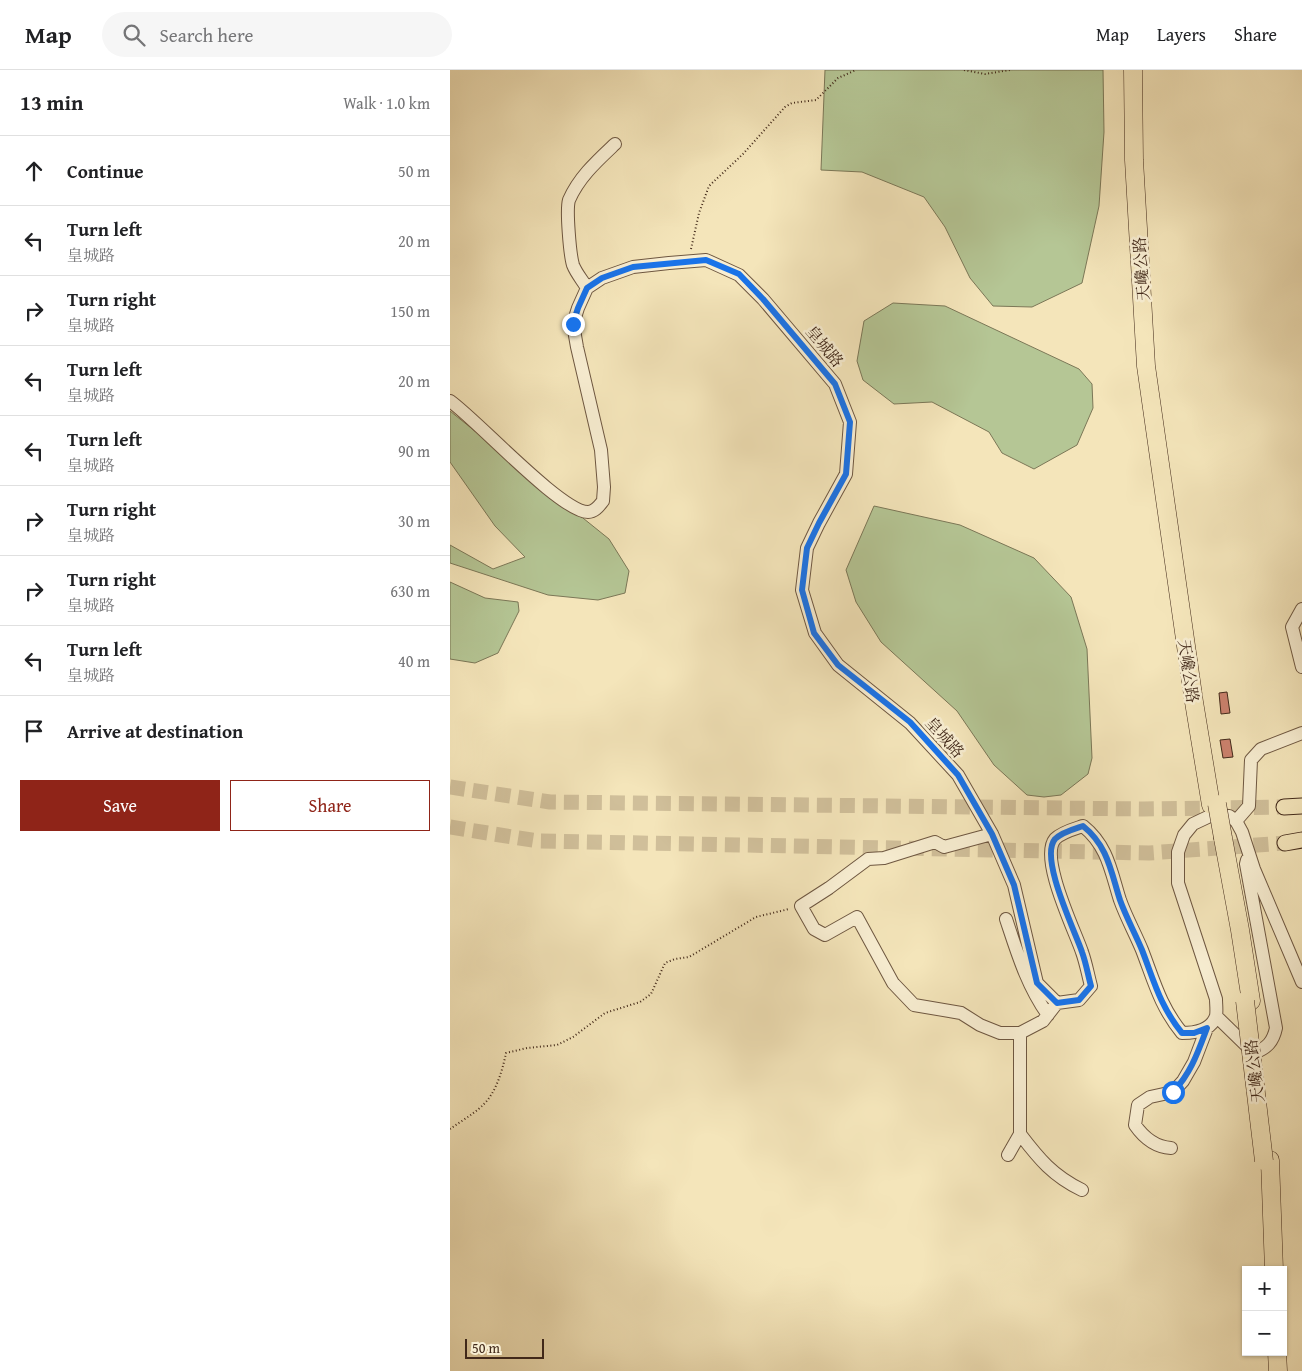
<!DOCTYPE html>
<html lang="en">
<head>
<meta charset="utf-8">
<style>
	:root { --surface:#fff; --page:#f6f6f6; --text:#202124; --muted:#757577; --line:#e0e0e0; --accent:#8f2418 }
	body { margin:0; font-family:"Gentium Book Plus","Noto Serif SC",serif; background:var(--page); color:var(--text) }
	.controls { position:absolute; right:15px; bottom:15px; display:grid; overflow:hidden; border-radius:0px; box-shadow:0 1px 4px #0004 }
	.controls button { width:45px; height:45px; display:grid; place-items:center; padding:0; border:0; border-bottom:1px solid var(--line); background:var(--surface); color:var(--text); font:25px sans-serif }
	.scale { position:absolute; left:15px; bottom:12px; width:79px; box-sizing:border-box; padding-left:5px; border:2px solid #412819; border-top:0; font-size:14px; line-height:18px; white-space:nowrap; color:#412819; -webkit-text-stroke:4px #f8eed2; paint-order:stroke }
	.stop { position:absolute; width:15px; height:15px; margin:-11px; border:4px solid #1a73e8; border-radius:50%; background:#fff }
	.stop.end { background:#1a73e8; border-color:#fff; box-shadow:0 1px 5px #0008 }
	.list { margin:0; padding:0; list-style:none }
	h2 { display:flex; justify-content:space-between; align-items:center; height:65px; margin:0; padding:0 20px; font-size:21px }
	h2 small { font-size:16px; font-weight:400; color:var(--muted) }
	.list li { display:grid; grid-template-columns:32px 1fr auto; gap:15px; align-items:center; box-sizing:border-box; height:70px; padding:0 20px; border-top:1px solid var(--line) }
	.list b { display:block; font-size:19px; white-space:nowrap }
	.list p { margin:0; font-size:16px; white-space:nowrap; color:var(--muted) }
	.list em { font-size:16px; font-style:normal; color:var(--muted) }
	.actions { display:flex; gap:10px; padding:15px 20px }
	.actions a { flex:1; padding:11px 0; border:1px solid var(--accent); border-radius:0px; text-align:center; font-size:18px; color:var(--accent) }
	.actions .main { background:var(--accent); color:#fff }
	.icon { flex:none; width:28px; height:28px; fill:none; stroke:currentColor; stroke-width:2; stroke-linecap:round; stroke-linejoin:round }
	.map { position:relative; flex:none; width:852px; height:1301px; overflow:hidden }
	header { display:flex; align-items:center; gap:30px; box-sizing:border-box; height:70px; padding:0 25px; background:var(--surface); border-bottom:1px solid var(--line) }
	header strong { font-size:24px }
	nav { display:flex; gap:28px; margin-inline-start:auto; font-size:18px }
	.search { width:350px; height:45px; background:var(--page); display:flex; align-items:center; gap:12px; box-sizing:border-box; padding:0 18px; border-radius:28px; color:var(--muted); font-size:19px }
	main { display:flex }
	aside { flex:1; background:var(--surface) }
	.map>svg:first-child { display:block }
	.green { fill:#b5c695; stroke:#7b7757 }
	.building { fill:#cb816d; stroke:#412819 }
	.lines { fill:none; stroke-linecap:round; stroke-linejoin:round }
	.major-tunnel { stroke:#d0bf9a; stroke-width:15; stroke-dasharray:15 8; stroke-linecap:butt }
	.minor-casing { stroke:#6e5741; stroke-width:14 }
	.major-casing { stroke:#412819; stroke-width:17 }
	.highway-casing { stroke:#412819; stroke-width:19 }
	.path { stroke:#412819; stroke-width:2; stroke-dasharray:1 2.5; stroke-linecap:butt }
	.minor { stroke:#f8eed2; stroke-width:12 }
	.major { stroke:#f4e5ba; stroke-width:15 }
	.highway { stroke:#f4e5ba; stroke-width:18 }
	.highway-bridge-casing { stroke:#412819; stroke-width:19; stroke-linecap:butt }
	.highway-bridge { stroke:#f4e5ba; stroke-width:18 }
	.route { stroke:#1a73e8; stroke-width:6 }
	.labels { text-anchor:middle; dominant-baseline:central; stroke-width:5; stroke-linejoin:round; paint-order:stroke }
	.street-label { font-size:16px; fill:#412819; stroke:#f8eed2 }
</style>
</head>
<body>
<header>
<strong>Map</strong>
<div class="search"><svg class="icon" aria-label="search" viewBox="0 0 24 24"><circle cx="10" cy="10" r="6"/><path d="M15 15l6 6"/></svg>Search here</div>
<nav><a>Map</a><a>Layers</a><a>Share</a></nav>
</header>
<main>
<aside>
<h2>13 min<small>Walk · 1.0 km</small></h2>
<ul class="list">
<li><svg class="icon" aria-label="ahead" viewBox="0 0 24 24"><path d="M12 20V5M6 11l6-6 6 6"/></svg><div><b>Continue</b></div><em>50 m</em></li>
<li><svg class="icon" aria-label="left" viewBox="0 0 24 24"><path d="M17 20v-9H6M10 6l-5 5 5 5"/></svg><div><b>Turn left</b><p>皇城路</p></div><em>20 m</em></li>
<li><svg class="icon" aria-label="right" viewBox="0 0 24 24"><path d="M7 20v-9h11M14 6l5 5-5 5"/></svg><div><b>Turn right</b><p>皇城路</p></div><em>150 m</em></li>
<li><svg class="icon" aria-label="left" viewBox="0 0 24 24"><path d="M17 20v-9H6M10 6l-5 5 5 5"/></svg><div><b>Turn left</b><p>皇城路</p></div><em>20 m</em></li>
<li><svg class="icon" aria-label="left" viewBox="0 0 24 24"><path d="M17 20v-9H6M10 6l-5 5 5 5"/></svg><div><b>Turn left</b><p>皇城路</p></div><em>90 m</em></li>
<li><svg class="icon" aria-label="right" viewBox="0 0 24 24"><path d="M7 20v-9h11M14 6l5 5-5 5"/></svg><div><b>Turn right</b><p>皇城路</p></div><em>30 m</em></li>
<li><svg class="icon" aria-label="right" viewBox="0 0 24 24"><path d="M7 20v-9h11M14 6l5 5-5 5"/></svg><div><b>Turn right</b><p>皇城路</p></div><em>630 m</em></li>
<li><svg class="icon" aria-label="left" viewBox="0 0 24 24"><path d="M17 20v-9H6M10 6l-5 5 5 5"/></svg><div><b>Turn left</b><p>皇城路</p></div><em>40 m</em></li>
<li><svg class="icon" aria-label="arrive" viewBox="0 0 24 24"><path d="M6 21V4h12l-3 4 3 4H6"/></svg><div><b>Arrive at destination</b></div></li>
</ul>
<div class="actions"><a class="main">Save</a><a>Share</a></div>
</aside>
<div class="map">
<svg width="852" height="1301" viewBox="0 0 852 1301">
	<rect width="100%" height="100%" fill="#f4e5ba"/>
	<filter id="stains"><feTurbulence type="fractalNoise" baseFrequency=".004" numOctaves="4"/><feColorMatrix values="0 0 0 0 .2 0 0 0 0 .09 0 0 0 0 .02 0 0 0 .5 -.17"/></filter>
	<radialGradient id="worn" r=".72"><stop offset=".6" stop-color="#630" stop-opacity="0"/><stop offset="1" stop-color="#630" stop-opacity=".3"/></radialGradient>
	<path class="green" d="M375,0h278l1,62 -5,74 -17,77 -50,24 -39,-1 -23,-28 -25,-51 -21,-30 -62,-25 -41,-2z
		M443,233l52,3 134,63 13,15 1,24 -16,37 -43,24 -32,-16 -13,-21 -57,-30 -38,2 -31,-24 -6,-19 7,-40z
		M0,341l159,128 20,32 -4,22 -27,7 -50,-5 -98,-32v-18l43,24 32,-12 -30,-31 -45,-64z
		M424,436l86,19 74,33 37,39 16,52 5,109 -4,16 -27,21 -17,2 -17,-2 -33,-30 -37,-54 -76,-69 -25,-40 -10,-32z
		M0,512l35,16 33,4 1,9 -21,42 -23,10 -25,-4z"/>
	<path class="building" d="M777,622l3,21 -9,1 -2,-21z
		M780,669l3,18 -10,1 -3,-18z"/>
	<g class="lines">
		<path class="major-tunnel" d="M0,717l100,15 594,7 140,-2
			M0,757l88,14 611,12 136,-10"/>
		<g class="minor-casing">
			<path id="minor" d="M137,218c-4,-7 -11,-15 -14,-23 -3,-10 -7,-55 -4,-65 10,-23 28,-39 46,-56
				M0,331c27,19 111,111 138,111 7,0 11,-6 15,-11l1,-14 -3,-37 -24,-103 -4,-23 5,-16 9,-20 15,-10 31,-11 36,-4 37,-3 33,15 24,24 72,85 15,38 -4,52 -27,49 -12,25 -5,42 13,43 23,32 72,58 48,52 34,59 22,51 23,98 20,20 22,-3 12,-14c-3,-11 -5,-23 -9,-34 -7,-21 -43,-94 -27,-113 7,-7 19,-10 28,-13 25,20 28,46 37,74 6,17 15,33 22,50 12,31 18,56 40,83 13,0 29,-2 34,-17 1,-5 0,-12 0,-17l-38,-116v-31l6,-17 9,-11 19,-9 17,1 7,5 6,11 12,37 48,113
				M852,539l-10,18 10,40
				M786,751l13,-15 2,-46 10,-11 41,-16
				M542,764l-48,13 -9,-5 -51,16 -16,1 -39,29 -28,18 13,23 11,6 32,-18 36,66 21,22 47,8 19,12 20,8h20l23,-12 14,-18
				M556,849c11,33 21,67 42,96
				M766,946l38,37c13,-5 19,-11 22,-25l-30,-164 1,-4
				M570,1064c19,25 33,42 62,56
				M721,1078c-16,-1 -27,-10 -36,-23l3,-20 12,-8 23,-5 10,-11 11,-19 13,-34
				M558,1085l12,-21v-101"/>
		</g>
		<g class="major-casing">
			<path id="major" d="M834,737l18,-1
				M835,773l17,-3"/>
		</g>
		<g class="highway-casing">
			<path id="highway" d="M683,0l1,90 12,206 48,336 17,103
				M773,768l17,92 11,71
				M820,1090l4,110
				M827,1282l1,19"/>
		</g>
		<path class="path" d="M514,0l21,4 25,-4
			M241,179l8,-36 10,-27 34,-32 42,-47 7,-4 24,-3 22,-22 18,-8
			M0,1059c10,-7 22,-14 32,-23 14,-13 20,-34 24,-53l21,-5 30,-3 16,-8 32,-24 35,-11 11,-8 14,-31 10,-4 14,-2 67,-40 33,-8"/>
		<use href="#minor" class="minor"/>
		<use href="#major" class="major"/>
		<use href="#highway" class="highway"/>
		<g class="highway-bridge-casing">
			<path id="highway-bridge" d="M767,734l6,34
				M795,931l19,160"/>
		</g>
		<use href="#highway-bridge" class="highway-bridge"/>
	</g>
	<g class="lines">
		<path class="route" d="M123,254l5,-16 9,-20 15,-10 31,-11 73,-7 33,14 24,25 72,85 15,38 -4,52 -27,49 -12,25 -5,42 12,43 24,32 72,57 48,53 34,59 22,51 23,98 20,20 22,-3 12,-14c-3,-11 -5,-23 -9,-34 -7,-21 -43,-94 -27,-113 7,-7 19,-10 28,-13 25,20 28,46 37,74 6,17 15,33 22,50 12,31 18,56 40,83h12l13,-5c-9,24 -16,45 -34,64"/>
	</g>
	<g class="labels">
		<g class="street-label">
			<text transform="translate(691 199) rotate(-94)">天巉公路</text>
			<text transform="translate(375 276) rotate(50)">皇城路</text>
			<text transform="translate(739 601) rotate(82)">天巉公路</text>
			<text transform="translate(495 667) rotate(48)">皇城路</text>
			<text transform="translate(804 1001) rotate(-97)">天巉公路</text>
		</g>
	</g>
	<rect width="100%" height="100%" filter="url(#stains)"/>
	<rect width="100%" height="100%" fill="url(#worn)"/>
</svg>
<div class="controls">
<button>+</button>
<button>−</button>
</div>
<div class="scale">50 m</div>
<div class="stop" style="left:723px;top:1022px"></div>
<div class="stop end" style="left:123px;top:254px"></div>
</div>
</main>
</body>
</html>
